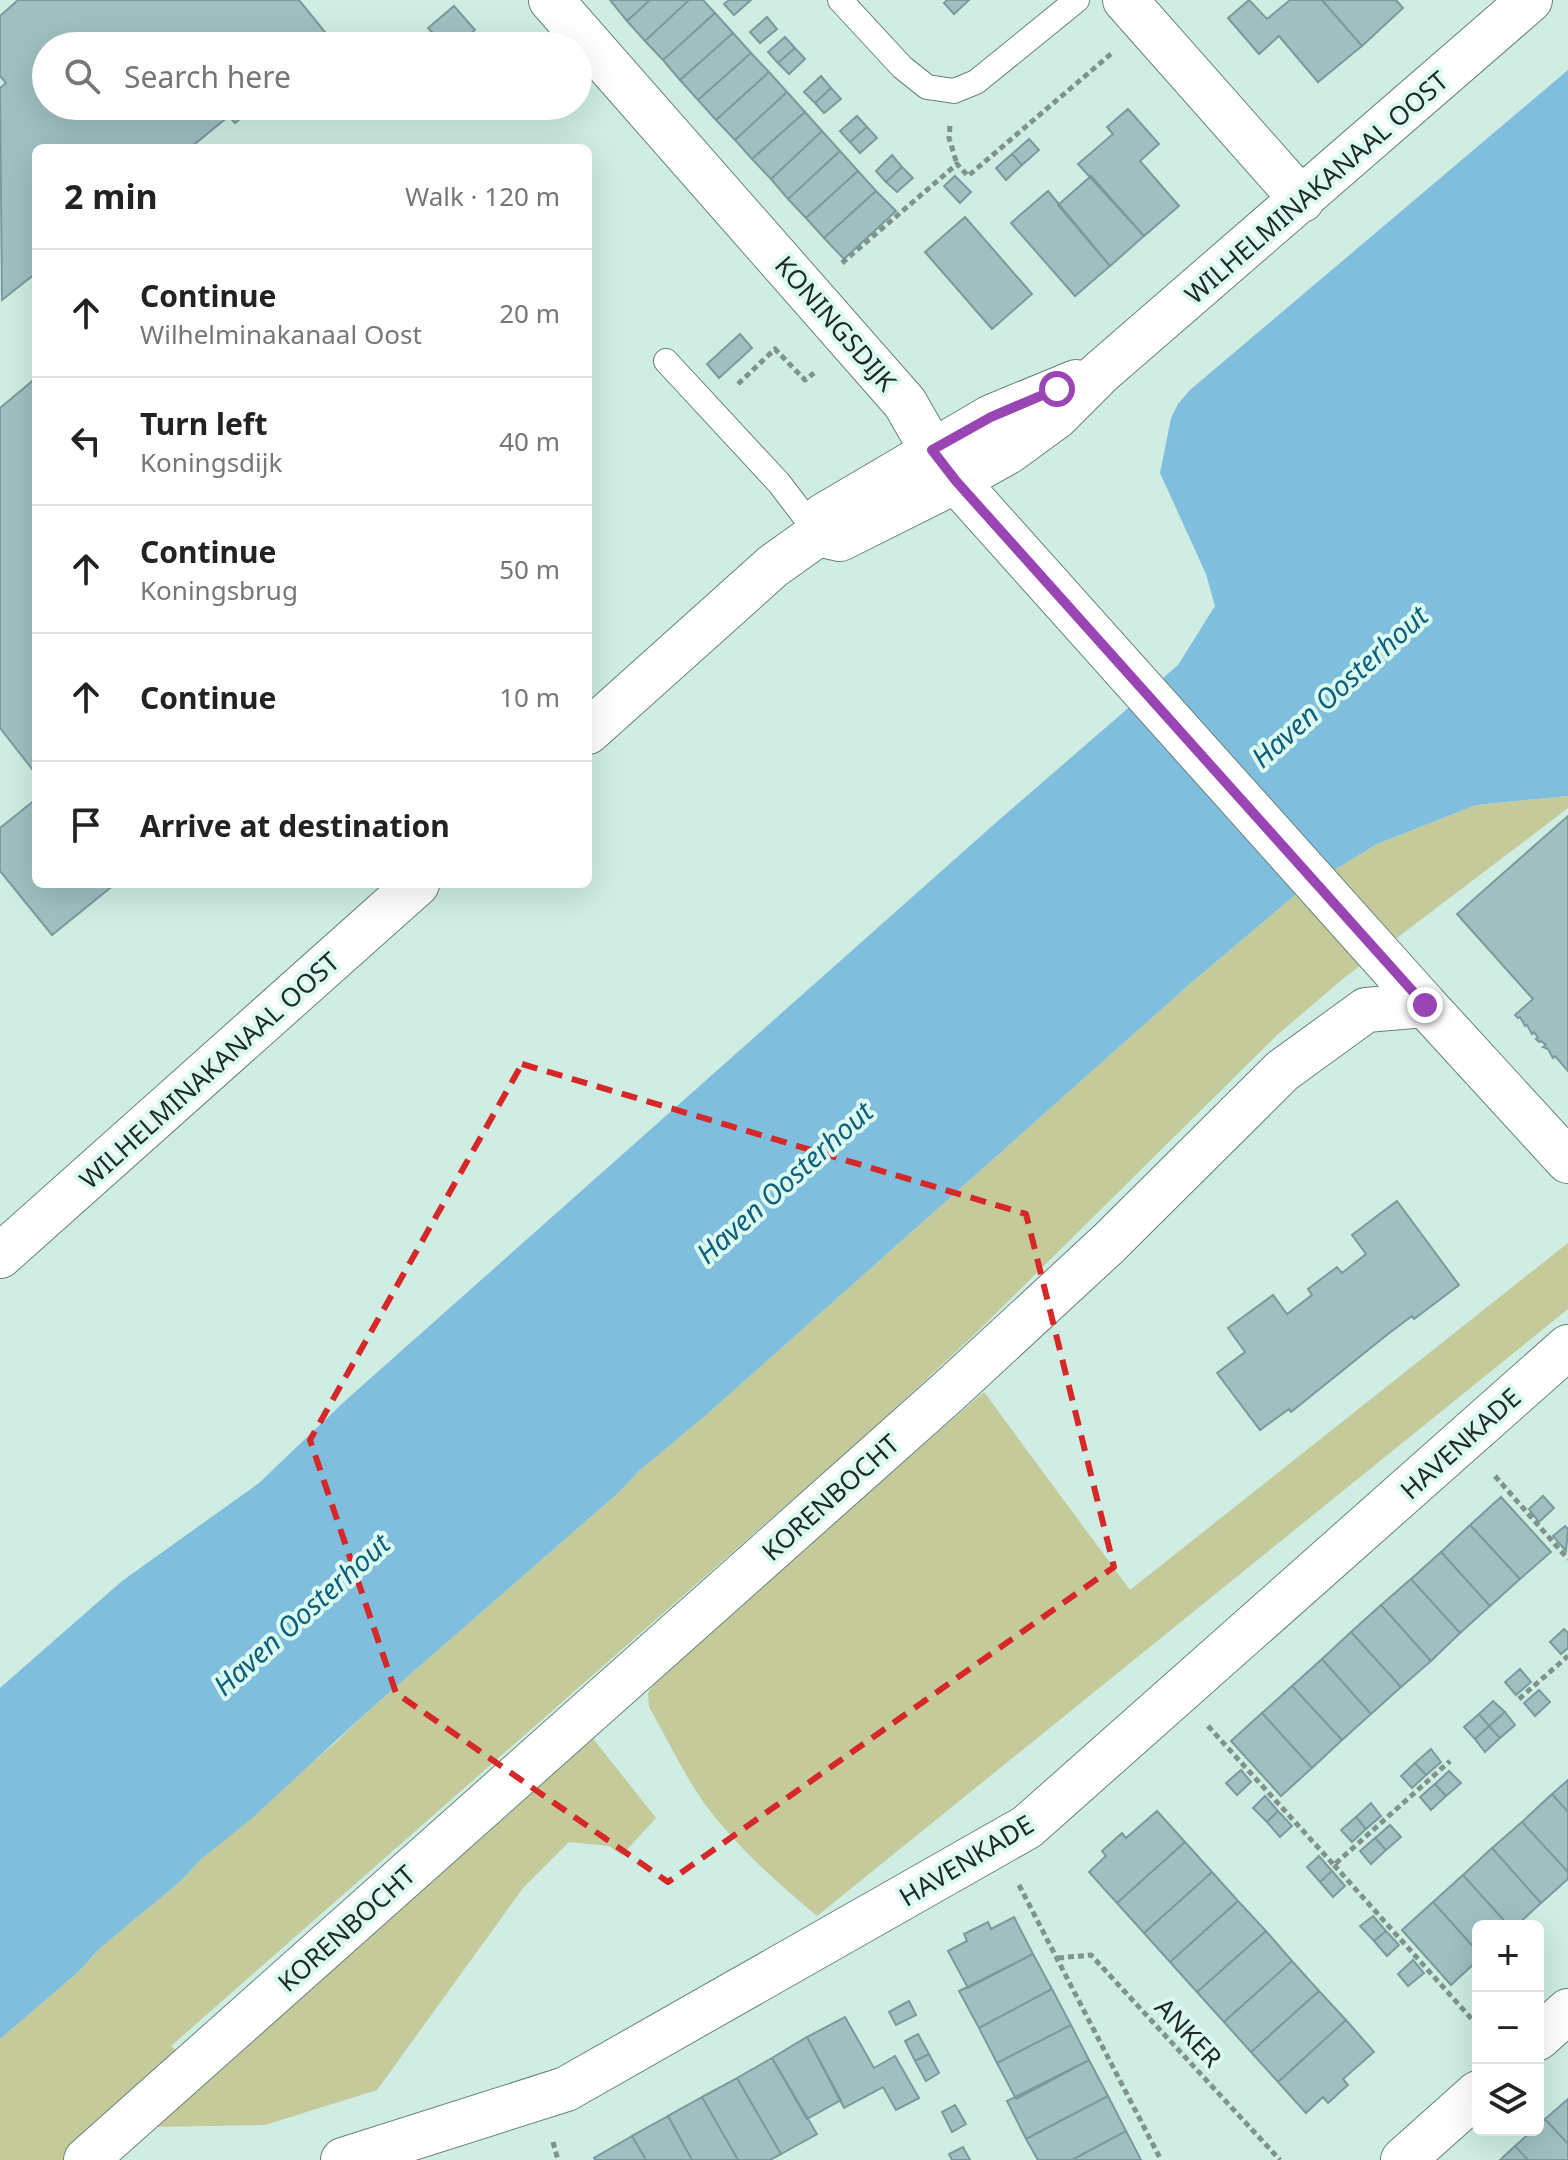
<!DOCTYPE html>
<html lang="en">
<head>
<meta charset="utf-8">
<style>
	:root { --surface:#fff; --page:#f2f2f2; --text:#222; --muted:#767676; --line:#e0e0e0 }
	body { margin:0; font-family:"Noto Sans",sans-serif; background:var(--page); color:var(--text) }
	.controls { position:absolute; right:24px; bottom:24px; display:grid; overflow:hidden; border-radius:12px; box-shadow:0 8px 32px #0002 }
	.controls button { width:72px; height:72px; display:grid; place-items:center; padding:0; border:0; border-bottom:2px solid var(--line); background:var(--surface); color:var(--text); font:40px sans-serif }
	.stop { position:absolute; width:24px; height:24px; margin:-18px; border:6px solid #9945b3; border-radius:50%; background:#fff }
	.stop.end { background:#9945b3; border-color:#fff; box-shadow:0 2px 8px #0008 }
	.list { margin:0; padding:0; list-style:none }
	h2 { display:flex; justify-content:space-between; align-items:center; height:104px; margin:0; padding:0 32px; font-size:34px }
	h2 small { font-size:26px; font-weight:400; color:var(--muted) }
	.list li { display:grid; grid-template-columns:52px 1fr auto; gap:24px; align-items:center; box-sizing:border-box; height:128px; padding:0 32px; border-top:2px solid var(--line) }
	.list b { display:block; font-size:30px; white-space:nowrap }
	.list p { margin:0; font-size:26px; white-space:nowrap; color:var(--muted) }
	.list em { font-size:26px; font-style:normal; color:var(--muted) }
	.icon { flex:none; width:44px; height:44px; fill:none; stroke:currentColor; stroke-width:2; stroke-linecap:round; stroke-linejoin:round }
	.map { position:relative; flex:none; width:1568px; height:2160px; overflow:hidden }
	.search { position:absolute; background:var(--surface); box-shadow:0 8px 32px #0002; left:32px; top:32px; width:560px; height:88px; display:flex; align-items:center; gap:20px; box-sizing:border-box; padding:0 28px; border-radius:44px; color:var(--muted); font-size:30px }
	.panel { position:absolute; background:var(--surface); box-shadow:0 8px 32px #0002; left:32px; top:144px; width:560px; height:744px; border-radius:12px }
	.map>svg:first-child { display:block }
	.green { fill:#c4ca9a }
	.water { fill:#80bedd }
	.building { fill:#9fbfc1; stroke:#7a9a9c; stroke-width:2 }
	.lines { fill:none; stroke-linecap:round; stroke-linejoin:round }
	.lane-casing { stroke:#678379; stroke-width:26 }
	.street-casing { stroke:#678379; stroke-width:46 }
	.path { stroke:#7d938c; stroke-width:5; stroke-dasharray:6 4; stroke-linecap:butt }
	.lane { stroke:#fff; stroke-width:24 }
	.street { stroke:#fff; stroke-width:44 }
	.route { stroke:#9945b3; stroke-width:10 }
	.marked { fill:none; stroke:#d62828; stroke-width:6; stroke-dasharray:16 10; stroke-linejoin:round }
	.labels { text-anchor:middle; dominant-baseline:central; stroke-width:8; stroke-linejoin:round; paint-order:stroke }
	.street-label { font-size:26px; fill:#1e2a26; stroke:#dcfbf0 }
	.water-label { font-size:28px; font-style:italic; fill:#0e5e7d; stroke:#dcfbf0 }
</style>
</head>
<body>
<div class="map">
<svg width="1568" height="2160" viewBox="0 0 1568 2160">
	<rect width="100%" height="100%" fill="#cfede3"/>
	<path class="green" d="M1568,796v12l-224,170 -68,58 -299,296 -101,94 -705,620 35,31 385,-341 65,82 -34,37 -13,-9 -40,-4 -46,46 -146,202 -112,35 -118,2 -37,33h-110v-121l77,-66 23,-25 82,-68 18,-20 135,-117 32,-31 250,-218 23,-24 65,-54 487,-434 108,-91 77,-47 99,-39z
		M1568,1243v66l-751,607c-43,-36 -79,-68 -113,-113 -21,-30 -37,-65 -55,-96l-1,-14 16,-22 320,-279 146,198z"/>
	<path class="water" d="M1568,70v726l-92,9 -99,39 -77,47 -108,91 -487,434 -65,54 -23,24 -250,218 -116,107 -51,41 -18,20 -82,68 -23,25 -77,66v-351l122,-107 137,-98 87,-83 654,-581 178,-154 37,-59 -9,-32 -46,-101 11,-55 7,-14 12,-14z"/>
	<path class="building" d="M18,0h281l35,43 -4,3h-284v60h210l-21,17 -6,-7 -39,32h-154v125l-34,27 -2,-212 6,-5 -6,-7v-60z
		M610,0h40l-23,21z
		M650,0h39l-44,41 -18,-20z
		M689,0h14l12,13 -52,47 -18,-19z
		M729,0h22l-17,15 -10,-11z
		M947,0h22l-15,14 -10,-11z
		M1249,0l18,19 23,-19h32l40,46 -44,36 -39,-46 -20,18 -31,-36z
		M1322,0h74l7,8 -41,38z
		M454,6l21,24 -18,16h-13l-16,-18z
		M715,13l18,20 -53,47 -17,-20z
		M767,17l10,12 -17,14 -10,-11z
		M733,33l18,20 -53,47 -18,-20z
		M785,37l10,11 -17,15 -10,-11z
		M795,48l10,11 -16,15 -11,-11z
		M751,53l18,19 -53,48 -18,-20z
		M769,72l18,20 -52,48 -19,-20z
		M821,76l10,12 -16,15 -11,-11z
		M831,88l10,11 -17,14 -9,-10z
		M787,92l18,20 -53,47 -17,-19z
		M1128,109l31,35 -19,17 39,45 -35,30 -66,-72 35,-30 -6,-7z
		M805,112l17,19 -51,48 -19,-20z
		M857,116l10,11 -17,15 -10,-11z
		M867,127l10,11 -17,15 -10,-11z
		M822,131l18,20 -52,48 -17,-20z
		M1029,139l10,11 -17,15 -10,-11z
		M840,151l18,20 -52,47 -18,-19z
		M1012,154l10,11 -16,15 -10,-12z
		M892,155l10,12 -16,15 -10,-11z
		M902,167l11,11 -16,14 -11,-10z
		M858,171l18,20 -52,47 -18,-20z
		M955,176l16,16 -11,11 -16,-17z
		M1091,176l53,60 -34,30 -52,-61z
		M876,191l20,20 -52,48 -20,-21z
		M1048,191l62,75 -35,30 -64,-73z
		M965,217l67,77 -40,35 -67,-77z
		M740,334l12,14 -33,30 -12,-14z
		M36,378v396l-36,-46v-320z
		M36,799v85h79l-63,51 -52,-64v-43z
		M1568,816v255l-13,-15 -2,2 -5,-9 -5,-2 3,-2 -5,-4 -2,1 -3,-3 2,-1 -4,-6 -2,2 -5,-9 -2,1 -5,-9 -2,1 -3,-3 18,-16 -76,-85z
		M1397,1201l62,84 -45,34 -2,-3 -24,18 -97,78 -2,-3 -29,21 -43,-57 28,-21 -17,-24 45,-33 14,19 25,-19 -4,-6 29,-22 5,6 24,-19 -14,-19z
		M1543,1496l11,12 -15,14 -10,-13z
		M1501,1497l50,55 -31,27 -50,-54z
		M1470,1525l50,54 -30,27 -49,-54z
		M1565,1526l3,3 -2,22 -13,-15z
		M1441,1552l49,54 -30,27 -49,-54z
		M1411,1579l49,54 -29,28 -50,-56z
		M1381,1605l50,56 -30,26 -50,-55z
		M1564,1629l4,4v15l-7,6 -11,-12z
		M1351,1632l50,55 -30,27 -49,-55z
		M1322,1659l49,55 -29,26 -50,-54z
		M1520,1669l11,13 -15,13 -11,-13z
		M1292,1686l50,54 -30,28 -50,-55z
		M1539,1690l11,12 -15,14 -11,-13z
		M1493,1701l12,11 -16,14 -10,-12z
		M1505,1712l10,13 -15,13 -11,-12z
		M1262,1713l50,55 -31,28 -50,-55z
		M1479,1714l10,12 -14,13 -11,-12z
		M1489,1726l11,12 -15,14 -10,-13z
		M1431,1749l10,13 -15,13 -11,-12z
		M1415,1763l11,12 -14,13 -11,-12z
		M1241,1770l10,12 -14,13 -11,-12z
		M1449,1771l12,12 -15,13 -11,-12z
		M1568,1780v32l-16,-18z
		M1435,1784l11,12 -15,14 -11,-13z
		M1552,1794l16,18v60l-46,-50z
		M1265,1796l13,15 -11,11 -14,-14z
		M1371,1803l10,13 -15,13 -10,-12z
		M1157,1811l28,31 -68,61 -28,-31 17,-16 -4,-5 20,-18 4,5z
		M1278,1811l14,15 -12,11 -13,-15z
		M1356,1817l10,12 -14,13 -11,-12z
		M1522,1822l46,50v7l-27,24 -49,-55z
		M1390,1825l11,12 -15,13 -11,-12z
		M1375,1838l11,12 -15,14 -11,-13z
		M1185,1842l27,30 -68,61 -27,-30z
		M1492,1848l49,55 -25,23h-7l-46,-51z
		M1319,1856l13,15 -12,11 -13,-15z
		M1332,1871l13,15 -12,11 -13,-15z
		M1212,1872l26,29 -68,61 -26,-29z
		M1463,1875l46,51h-31v26l-45,-50z
		M1238,1901l28,30 -69,61 -27,-30z
		M1433,1902l45,50v8l-27,25 -49,-55z
		M1373,1916l13,15 -12,10 -14,-15z
		M1014,1917l19,37 -65,34 -20,-37 19,-10 -3,-7 24,-12 3,7z
		M1266,1931l26,30 -68,61 -27,-30z
		M1386,1931l13,14 -12,11 -13,-15z
		M1033,1954l19,35 -73,39 -20,-37z
		M1413,1960l11,13 -16,13 -10,-12z
		M1292,1961l27,30 -68,61 -27,-30z
		M1052,1989l19,36 -74,38 -18,-35z
		M1319,1991l27,29 -68,62 -27,-30z
		M909,2001l7,14 -20,10 -7,-13z
		M845,2017l29,51 21,-12 24,42 -23,12 -13,-23 -39,21 -37,-71z
		M1346,2020l28,32 -31,27 5,6 -20,18 -5,-6 -17,16 -28,-31z
		M1071,2025l18,35 -73,39 -19,-36z
		M918,2034l11,20 -14,7 -10,-20z
		M807,2037l34,63 -34,19 -35,-61z
		M929,2054l10,19 -13,8 -11,-20z
		M772,2058l45,76 -36,20 -44,-76z
		M1089,2060l19,36 -82,43 -19,-38z
		M737,2078l44,76 -11,6h-32l-36,-63z
		M1108,2096l18,35 -54,29h-34l-12,-21z
		M702,2097l36,63h-46l-24,-44z
		M1568,2099v45l-23,-25z
		M955,2105l11,19 -14,8 -10,-20z
		M668,2116l24,44h-46l-14,-24z
		M1545,2119l23,25v16h-40l-13,-14 18,-16h5v-5z
		M1126,2131l15,29h-69z
		M632,2136l14,24h-51l-1,-2z
		M1515,2146l13,14h-28z
		M963,2147l7,13h-18l-3,-6z"/>
	<g class="lines">
		<g class="lane-casing">
			<path id="lane" d="M840,0l62,67 25,20 27,4 22,-9 101,-82
				M666,361l113,122 39,51"/>
		</g>
		<g class="street-casing">
			<path id="street" d="M551,0l354,403 27,47 24,31 469,524
				M1125,0l177,200
				M818,534l22,5 116,-58 52,-29 48,-35 44,-44 430,-373
				M588,732l185,-166 45,-32 5,-18 168,-99 85,-35
				M0,1256l417,-372
				M1538,2038l30,-27
				M86,2160l862,-768 160,-148 174,-173 84,-61 59,-5 143,156
				M343,2160l223,-71 461,-262 541,-480
				M1403,2160l75,-67"/>
		</g>
		<path class="path" d="M950,126l-1,12 8,26
			M842,263l115,-99 11,12 144,-123
			M738,384l37,-35 30,31 9,-7
			M1495,1476l73,83
			M1519,1699l49,-43
			M1208,1726l126,139 116,-104
			M1334,1865l144,161
			M1019,1885l142,275
			M1058,1958l33,-3 189,205
			M553,2142l5,18"/>
		<use href="#lane" class="lane"/>
		<use href="#street" class="street"/>
	</g>
	<g class="lines">
		<path class="route" d="M1057,389l-66,28 -59,33 24,31 469,524"/>
	</g>
	<path class="marked" d="M522,1064l504,150 88,353 -446,315 -272,-189 -86,-253z"/>
	<g class="labels">
		<g class="street-label">
			<text transform="translate(1316 187) rotate(-41)">WILHELMINAKANAAL OOST</text>
			<text transform="translate(836 323) rotate(49)">KONINGSDIJK</text>
			<text transform="translate(209 1070) rotate(-42)">WILHELMINAKANAAL OOST</text>
			<text transform="translate(1460 1443) rotate(-42)">HAVENKADE</text>
			<text transform="translate(830 1497) rotate(-42)">KORENBOCHT</text>
			<text transform="translate(966 1860) rotate(-31)">HAVENKADE</text>
			<text transform="translate(346 1928) rotate(-42)">KORENBOCHT</text>
			<text transform="translate(1189 2032) rotate(47)">ANKER</text>
		</g>
		<g class="water-label">
			<text transform="translate(1339 686) rotate(-42)">Haven Oosterhout</text>
			<text transform="translate(784 1182) rotate(-42)">Haven Oosterhout</text>
			<text transform="translate(301 1614) rotate(-42)">Haven Oosterhout</text>
		</g>
	</g>
</svg>
<div class="controls">
<button>+</button>
<button>−</button>
<button><svg class="icon" aria-label="layers" viewBox="0 0 24 24"><path d="M12 4l9 5-9 5-9-5zM3 14l9 5 9-5"/></svg></button>
</div>
<div class="stop" style="left:1057px;top:389px"></div>
<div class="stop end" style="left:1425px;top:1005px"></div>
<div class="search"><svg class="icon" aria-label="search" viewBox="0 0 24 24"><circle cx="10" cy="10" r="6"/><path d="M15 15l6 6"/></svg>Search here</div>
<section class="panel">
<h2>2 min<small>Walk · 120 m</small></h2>
<ul class="list">
<li><svg class="icon" aria-label="ahead" viewBox="0 0 24 24"><path d="M12 20V5M6 11l6-6 6 6"/></svg><div><b>Continue</b><p>Wilhelminakanaal Oost</p></div><em>20 m</em></li>
<li><svg class="icon" aria-label="left" viewBox="0 0 24 24"><path d="M17 20v-9H6M10 6l-5 5 5 5"/></svg><div><b>Turn left</b><p>Koningsdijk</p></div><em>40 m</em></li>
<li><svg class="icon" aria-label="ahead" viewBox="0 0 24 24"><path d="M12 20V5M6 11l6-6 6 6"/></svg><div><b>Continue</b><p>Koningsbrug</p></div><em>50 m</em></li>
<li><svg class="icon" aria-label="ahead" viewBox="0 0 24 24"><path d="M12 20V5M6 11l6-6 6 6"/></svg><div><b>Continue</b></div><em>10 m</em></li>
<li><svg class="icon" aria-label="arrive" viewBox="0 0 24 24"><path d="M6 21V4h12l-3 4 3 4H6"/></svg><div><b>Arrive at destination</b></div></li>
</ul>
</section>
</div>
</body>
</html>
